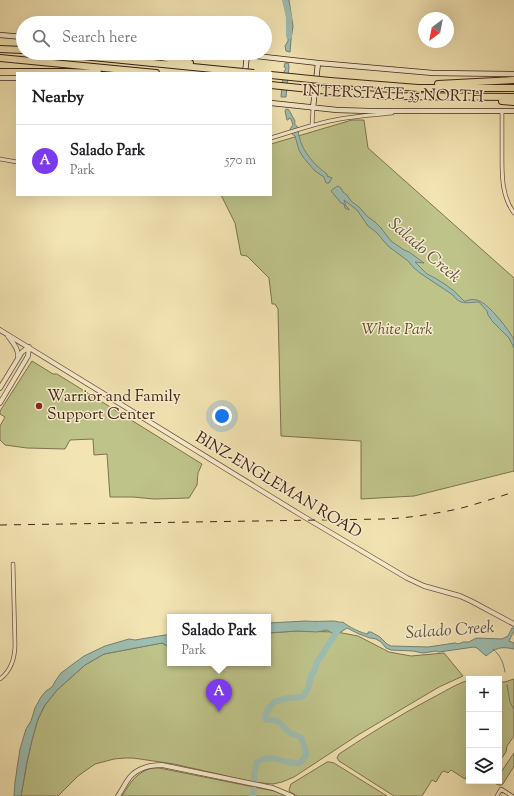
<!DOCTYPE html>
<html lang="en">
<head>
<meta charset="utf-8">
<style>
	:root { --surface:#fff; --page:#f2f2f2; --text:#202124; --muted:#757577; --line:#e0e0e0; --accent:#7c3aed }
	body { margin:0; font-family:"Sorts Mill Goudy",serif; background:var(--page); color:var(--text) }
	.controls { position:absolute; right:12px; bottom:12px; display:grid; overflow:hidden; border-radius:0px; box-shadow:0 4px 16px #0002 }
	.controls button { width:36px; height:36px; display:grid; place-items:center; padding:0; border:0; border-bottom:1px solid var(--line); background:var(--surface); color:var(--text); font:20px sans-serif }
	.compass { position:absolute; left:418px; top:12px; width:36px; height:36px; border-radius:50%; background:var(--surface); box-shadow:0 4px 16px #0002; rotate:212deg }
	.you { position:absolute; left:222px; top:416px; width:14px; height:14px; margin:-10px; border:3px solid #fff; border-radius:50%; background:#1a73e8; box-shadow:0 0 0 6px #1a73e833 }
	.badge { display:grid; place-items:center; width:26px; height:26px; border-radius:50%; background:var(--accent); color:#fff; font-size:13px; font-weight:700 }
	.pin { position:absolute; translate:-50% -33px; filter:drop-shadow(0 1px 2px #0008) }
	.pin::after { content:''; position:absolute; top:21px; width:14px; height:12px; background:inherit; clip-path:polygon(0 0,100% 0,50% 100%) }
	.popup { position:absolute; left:167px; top:614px; width:104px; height:52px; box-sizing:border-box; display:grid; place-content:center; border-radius:0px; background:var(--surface); filter:drop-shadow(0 1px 3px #0005); font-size:13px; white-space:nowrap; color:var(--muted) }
	.popup b { font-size:15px; color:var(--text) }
	.popup::after { content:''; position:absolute; left:50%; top:100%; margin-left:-8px; border:8px solid transparent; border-top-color:var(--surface) }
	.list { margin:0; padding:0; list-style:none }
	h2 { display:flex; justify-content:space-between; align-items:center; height:52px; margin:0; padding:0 16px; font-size:17px }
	h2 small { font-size:13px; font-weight:400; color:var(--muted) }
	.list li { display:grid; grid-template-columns:26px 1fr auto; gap:12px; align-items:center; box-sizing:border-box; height:72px; padding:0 16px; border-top:1px solid var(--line) }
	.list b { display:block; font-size:15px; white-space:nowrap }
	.list p { margin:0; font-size:13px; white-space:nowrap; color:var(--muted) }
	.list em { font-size:13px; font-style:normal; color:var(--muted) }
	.icon { flex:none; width:22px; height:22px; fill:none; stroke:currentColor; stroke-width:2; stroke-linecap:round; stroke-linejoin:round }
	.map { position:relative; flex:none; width:514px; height:796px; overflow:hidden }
	.search { position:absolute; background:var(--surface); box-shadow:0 4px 16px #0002; left:16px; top:16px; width:256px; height:44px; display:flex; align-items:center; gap:10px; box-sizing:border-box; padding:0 14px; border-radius:22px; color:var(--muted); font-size:15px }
	.panel { position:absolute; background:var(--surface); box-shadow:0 4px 16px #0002; left:16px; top:72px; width:256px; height:124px; border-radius:0px }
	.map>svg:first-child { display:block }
	.green { fill:#bec38a; stroke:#7f724f }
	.water { fill:#9dbeb2; stroke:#788073 }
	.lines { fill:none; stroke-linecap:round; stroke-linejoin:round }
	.stream { stroke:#788073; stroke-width:1 }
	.river { stroke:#9dbeb2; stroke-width:6 }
	.minor-casing { stroke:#6d523c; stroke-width:4.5 }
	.tertiary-casing { stroke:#6d523c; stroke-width:5.5 }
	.secondary-casing { stroke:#402214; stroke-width:6 }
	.motorway-casing { stroke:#402214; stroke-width:8 }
	.minor { stroke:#f7edce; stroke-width:3 }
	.tertiary { stroke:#f7edce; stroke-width:4 }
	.secondary { stroke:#f7edce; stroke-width:4.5 }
	.motorway { stroke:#f3e4b3; stroke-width:6 }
	.rail { stroke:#402214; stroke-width:1; stroke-dasharray:7 7; stroke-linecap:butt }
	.motorway-bridge-casing { stroke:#402214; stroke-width:8; stroke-linecap:butt }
	.motorway-bridge { stroke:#f3e4b3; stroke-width:6 }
	.poi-dot { fill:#8f2418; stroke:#f7edce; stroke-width:1.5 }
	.labels { text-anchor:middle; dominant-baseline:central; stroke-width:3; stroke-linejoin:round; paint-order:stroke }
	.street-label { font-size:16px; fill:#402214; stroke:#f7edce }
	.park-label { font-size:16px; font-style:italic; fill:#604a32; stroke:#f7edce }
	.poi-label { font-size:16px; fill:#402214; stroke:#f7edce; text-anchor:start }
	.water-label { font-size:17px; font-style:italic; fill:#5c5143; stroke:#f7edce }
</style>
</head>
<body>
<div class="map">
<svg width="514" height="796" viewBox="0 0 514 796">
	<rect width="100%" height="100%" fill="#f3e4b3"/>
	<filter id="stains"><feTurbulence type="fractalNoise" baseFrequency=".005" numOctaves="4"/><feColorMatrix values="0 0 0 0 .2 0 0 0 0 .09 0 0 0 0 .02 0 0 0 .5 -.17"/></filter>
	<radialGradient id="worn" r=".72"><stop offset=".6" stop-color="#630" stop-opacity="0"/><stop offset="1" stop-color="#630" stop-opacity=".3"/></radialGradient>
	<path class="green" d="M352,120h12l4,28 146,130v193l-100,25 -53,3v-58l-80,-5 -3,-127 -3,-5h-3l-3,-26 -22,-22 -6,-1 -6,-32 -14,-28h50v-51z
		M32,361l21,13h4l145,90 -4,9 -1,12 -8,13 -35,1 -21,-2h-23l-3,-43 -13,1 -1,-16 -23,1 -5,9 -38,-1 -22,-3 -5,-5v-14l5,-9 -5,-3v-3z
		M297,631l40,1 21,4 31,16 22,4 33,-3 19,23 -24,11 -81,48 -64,42 -12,5 -9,2 -20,-2 -79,-18 -41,-6h-8l-11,1 -19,5 -17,12 -20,20h-37l6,-34 5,-22 6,-21 7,-14 12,-15 28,-25 19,-11 58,-11 8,4v16h98v-30z
		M514,679v57l-7,10 -1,6 -7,10v-80h6z
		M469,680v93l-4,6 -14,-9 -3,3 -4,-2 -2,1 -6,10 -4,-2 -10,16h-28l-55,-35 -2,-3 2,-4c30,-20 61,-39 93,-56 12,-6 24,-14 37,-18z
		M514,753v13l-11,18c-4,3 -8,-1 -11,-3h7v-6z
		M327,762h3l4,1 53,33h-90l-7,-4 -1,-2 2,-6z
		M153,768h6l105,21 11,2 12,5h-165c8,-13 15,-25 31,-28z"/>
	<path class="water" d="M283,0h6l4,26 -2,14 -1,12 -4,-1 -1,-5 3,-5v-9l2,-6z
		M285,63h3l1,3 -3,31h-5l2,-23 3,-6 -2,-1z
		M286,109l3,1 6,11c-1,3 1,5 3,6 1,4 0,5 1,9 3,15 16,30 28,38v2l5,2 -3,5h-3l-2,-6 -9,-6 -12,-14 -4,-7 -4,-14 -3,-2 -2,-5 3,-4 -2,-6 -2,-1 -1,2h-1l-2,-9z
		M338,186l3,2 2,4 4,3 4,6 8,6 8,9 8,6 6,6 10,13 13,9 5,2 15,11 -9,-1 12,12 8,4 11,7 8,6 10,10h2c5,-2 11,-2 15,1 8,3 28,28 32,36 1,3 1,6 1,10l-5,-10 -16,-16 -5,-7 -1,-4 -8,-9c-10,0 -19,4 -26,-7l-33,-22 -6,-5 -6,-7 -20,-15 -11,-13 -9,-7 -11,-16 -13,-10 2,6 3,3v1l-4,-2 -1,-4 -3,-1 -10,-12 2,-2z
		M306,621c9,1 18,0 27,0 4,0 6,2 10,1 4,4 20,12 25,12v-2h3l9,5 7,7 4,2 37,1 27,-4 3,1 5,-2h6l7,-4 26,1 6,-3 4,-8h2v3l-5,10 5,2v6c-14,-3 -18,-1 -28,7l-9,-8 -3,-1 -35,5 -3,-1 -13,2 -10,-2 -22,-1 -5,-2 -5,-6 -5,-3 -6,-1 -11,-4 -12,-6 -9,6 -6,-1 -5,-3 -10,2 -20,-1 -29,2v-10z
		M165,635h2l3,2v10l-8,-4 -58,11 -19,11 -28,25 -12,15 -7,14 -6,21 -5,22 -6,34h-7l1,-14 1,-6 1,-8 3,-19 6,-20 5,-8 4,-13 6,-11 5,-6 6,-4 4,-7 5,-7 8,-6 15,-11 21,-10 24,-7 6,1z"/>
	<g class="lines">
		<path class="stream" d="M493,649c8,7 10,13 12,23
			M507,685l3,17 4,8"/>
		<path class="river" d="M285,0l4,17v19
			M254,781v-8l3,-11c17,-10 26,3 43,1 2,-2 5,-5 6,-8 0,-4 -3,-16 -6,-18 -3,-3 -8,-1 -11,-5 -4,-3 -7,-9 -12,-11 -4,-2 -8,0 -12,-2l-1,-2 7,-12 3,-3 14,-4 13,-1 3,-2 4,-6 3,-13 3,-4 3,-10 23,-35
			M253,796l1,-7"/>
		<g class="minor-casing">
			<path id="minor" d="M502,111c0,14 0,27 0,41 0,22 -1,43 12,61
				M312,125l1,-17
				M271,138c23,-7 45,-15 69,-19 17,-3 35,-4 52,-6
				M0,159l17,3
				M0,679c12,-9 15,-21 15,-35l-2,-80
				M497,796l4,-7 11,7"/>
		</g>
		<g class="tertiary-casing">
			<path id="tertiary" d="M0,330l301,185 106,63 17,8 36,10 11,5 43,23
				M8,336c5,7 11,13 10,22
				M0,388l22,-36 7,-5
				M0,403l28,-47 1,-9
				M118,796c4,-6 8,-14 12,-19 8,-9 21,-12 32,-12l111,23 19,8"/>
		</g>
		<g class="secondary-casing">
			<path id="secondary" d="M0,35l23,2
				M229,53l89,10 115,10 81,1
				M245,73l2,-18
				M0,78h17
				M271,103l66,7 32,1h145
				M313,108l5,-45"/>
		</g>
		<g class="motorway-casing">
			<path id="motorway" d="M0,49l23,1
				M52,53l191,19
				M143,53l47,10
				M0,58l156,15
				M0,72h67l31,1
				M330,81l88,7h96
				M438,84l76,-4
				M329,91l61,5 124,1
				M502,101l12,1"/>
		</g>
		<use href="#minor" class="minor"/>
		<use href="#tertiary" class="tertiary"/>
		<use href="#secondary" class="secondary"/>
		<use href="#motorway" class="motorway"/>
		<path class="rail" d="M0,525l384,-6c25,-1 49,-5 74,-10 19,-5 37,-11 56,-17"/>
		<g class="motorway-bridge-casing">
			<path id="motorway-bridge" d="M243,72l11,1
				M271,75l59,6
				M271,85l58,6"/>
		</g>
		<use href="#motorway-bridge" class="motorway-bridge"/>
	</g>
	<circle class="poi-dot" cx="39" cy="406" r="4"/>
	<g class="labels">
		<g class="street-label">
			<text transform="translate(393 95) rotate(2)">INTERSTATE 35 NORTH</text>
			<text transform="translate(278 486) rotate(31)">BINZ-ENGLEMAN ROAD</text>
		</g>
		<g class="park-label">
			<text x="397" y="330">White Park</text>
		</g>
		<g class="poi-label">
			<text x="47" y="397">Warrior and Family<tspan x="47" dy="18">Support Center</tspan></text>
		</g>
		<g class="water-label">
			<text transform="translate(424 251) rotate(41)">Salado Creek</text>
			<text transform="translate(450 631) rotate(-4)">Salado Creek</text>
		</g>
	</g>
	<rect width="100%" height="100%" filter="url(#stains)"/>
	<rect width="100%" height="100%" fill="url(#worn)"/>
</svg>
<div class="controls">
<button>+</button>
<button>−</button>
<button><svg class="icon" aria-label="layers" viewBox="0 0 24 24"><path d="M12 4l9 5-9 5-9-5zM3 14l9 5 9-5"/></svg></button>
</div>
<svg class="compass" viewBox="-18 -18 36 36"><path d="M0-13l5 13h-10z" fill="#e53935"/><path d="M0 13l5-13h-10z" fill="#757577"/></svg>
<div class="you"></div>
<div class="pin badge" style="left:219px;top:712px">A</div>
<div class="popup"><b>Salado Park</b>Park</div>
<div class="search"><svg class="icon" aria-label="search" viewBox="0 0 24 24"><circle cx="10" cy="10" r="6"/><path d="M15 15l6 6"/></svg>Search here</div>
<section class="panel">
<h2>Nearby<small></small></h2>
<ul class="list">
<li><span class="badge">A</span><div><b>Salado Park</b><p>Park</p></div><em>570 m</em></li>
</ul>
</section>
</div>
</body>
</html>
